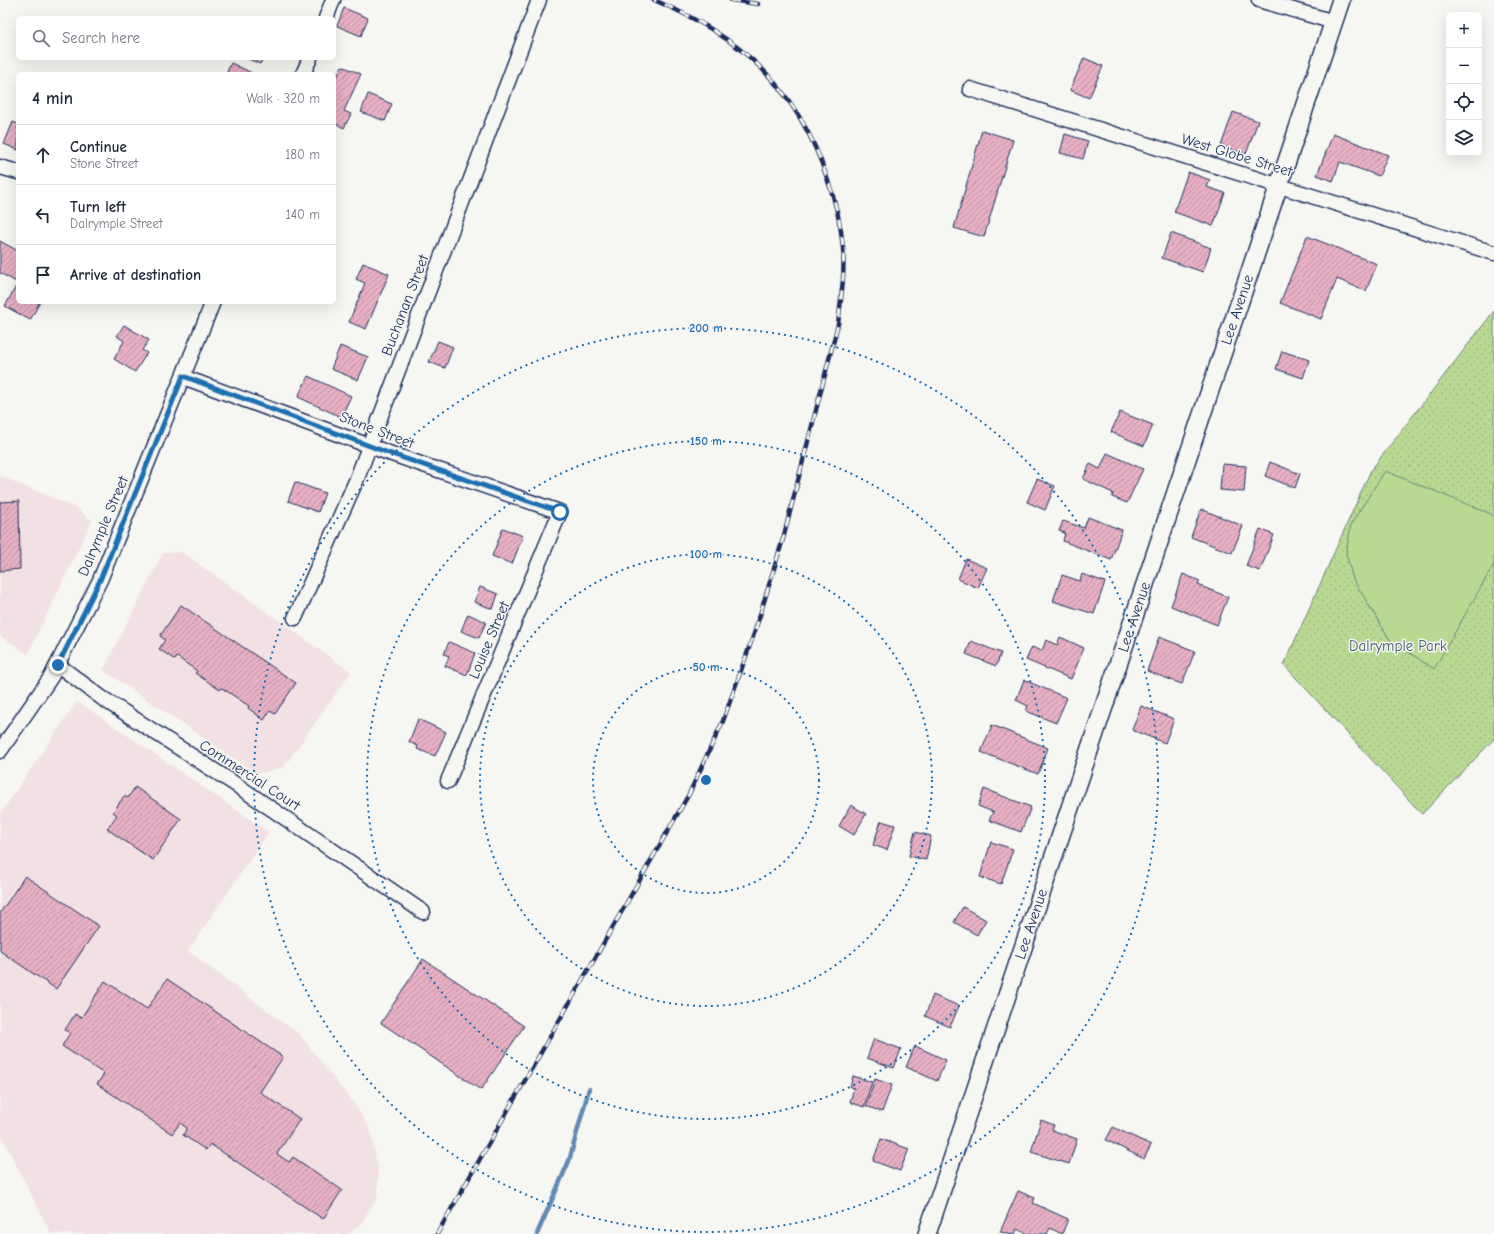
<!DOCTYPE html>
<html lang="en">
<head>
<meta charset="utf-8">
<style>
	:root { --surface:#fff; --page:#f6f6f7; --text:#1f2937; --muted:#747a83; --line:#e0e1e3 }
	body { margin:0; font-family:"Comic Neue",sans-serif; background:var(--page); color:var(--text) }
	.controls { position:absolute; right:12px; top:12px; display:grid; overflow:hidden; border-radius:6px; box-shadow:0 4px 16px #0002 }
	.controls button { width:36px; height:36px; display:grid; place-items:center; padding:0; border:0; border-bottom:1px solid var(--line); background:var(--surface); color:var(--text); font:20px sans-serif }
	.stop { position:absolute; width:12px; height:12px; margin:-9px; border:3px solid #1f6fb2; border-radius:50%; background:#fff }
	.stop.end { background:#1f6fb2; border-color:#fff; box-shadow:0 1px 4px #0008 }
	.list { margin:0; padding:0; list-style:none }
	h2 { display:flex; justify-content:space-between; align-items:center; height:52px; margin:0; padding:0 16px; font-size:17px }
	h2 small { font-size:13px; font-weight:400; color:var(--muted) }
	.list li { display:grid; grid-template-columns:26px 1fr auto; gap:12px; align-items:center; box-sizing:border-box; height:60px; padding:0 16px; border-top:1px solid var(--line) }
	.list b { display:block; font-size:15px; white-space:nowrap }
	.list p { margin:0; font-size:13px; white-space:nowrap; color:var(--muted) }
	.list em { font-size:13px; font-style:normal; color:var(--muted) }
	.icon { flex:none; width:22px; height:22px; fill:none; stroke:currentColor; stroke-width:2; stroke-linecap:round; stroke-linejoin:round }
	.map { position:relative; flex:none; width:1494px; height:1234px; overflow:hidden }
	.search { position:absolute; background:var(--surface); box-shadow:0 4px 16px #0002; left:16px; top:16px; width:320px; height:44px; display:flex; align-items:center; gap:10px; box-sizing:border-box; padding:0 14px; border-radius:6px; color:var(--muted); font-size:15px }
	.panel { position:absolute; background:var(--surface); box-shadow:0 4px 16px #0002; left:16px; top:72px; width:320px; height:232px; border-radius:6px }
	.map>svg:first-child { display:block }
	.built { fill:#f2e1e4 }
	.grass { fill:url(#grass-dots); stroke:#6a8478 }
	.garden { fill:#b9d993; stroke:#6a8478 }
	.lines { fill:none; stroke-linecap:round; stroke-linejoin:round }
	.stream { stroke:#618ab4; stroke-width:4.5 }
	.building { fill:url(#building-hatch); stroke:#1b2f5e }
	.minor-casing { stroke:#1b2f5e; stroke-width:17 }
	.tertiary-casing { stroke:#1b2f5e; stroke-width:20 }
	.minor { stroke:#f6f6f2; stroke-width:14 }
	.tertiary { stroke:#f6f6f2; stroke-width:17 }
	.rail-casing { stroke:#1b2f5e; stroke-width:4.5 }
	.rail { stroke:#f6f6f2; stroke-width:3; stroke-dasharray:9; stroke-linecap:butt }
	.route { stroke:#1f6fb2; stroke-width:5 }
	.ring { fill:none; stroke:#1f6fb2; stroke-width:2; stroke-dasharray:2 4 }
	.labels { text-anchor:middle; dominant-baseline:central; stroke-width:3; stroke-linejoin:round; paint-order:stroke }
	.street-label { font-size:15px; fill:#1b2f5e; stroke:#f6f6f2 }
	.park-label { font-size:15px; fill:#425a6b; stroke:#f6f6f2 }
	.centre { fill:#1f6fb2; stroke:#f6f6f2; stroke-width:2 }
	.ring-label { font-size:12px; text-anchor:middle; font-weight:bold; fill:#1f6fb2; stroke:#f6f6f2; stroke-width:3; stroke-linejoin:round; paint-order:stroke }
</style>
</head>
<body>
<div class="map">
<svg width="1494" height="1234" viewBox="0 0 1494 1234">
	<defs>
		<pattern id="grass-dots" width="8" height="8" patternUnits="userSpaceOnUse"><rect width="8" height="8" fill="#b9d993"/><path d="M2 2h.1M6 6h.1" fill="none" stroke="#9ebb81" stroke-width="1.8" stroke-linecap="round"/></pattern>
		<pattern id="building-hatch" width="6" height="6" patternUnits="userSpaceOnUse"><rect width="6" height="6" fill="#e8b0c5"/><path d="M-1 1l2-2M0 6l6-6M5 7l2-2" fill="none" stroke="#bb90a3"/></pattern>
	</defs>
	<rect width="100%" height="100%" fill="#f6f6f2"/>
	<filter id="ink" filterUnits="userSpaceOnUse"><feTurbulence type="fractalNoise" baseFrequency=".025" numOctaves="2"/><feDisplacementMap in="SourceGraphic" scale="8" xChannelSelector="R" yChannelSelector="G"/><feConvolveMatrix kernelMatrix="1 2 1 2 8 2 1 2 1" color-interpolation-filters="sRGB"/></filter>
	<g filter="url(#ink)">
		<path class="built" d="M0,476l77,32 15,13 -64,133 -28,-18z
			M182,552l169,120 -67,95 -27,7 -154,-104 60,-117z
			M77,701l192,131 -81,119 112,84 55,70 16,26 7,38v28l-17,26 -11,11h-299l-51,-101v-319z"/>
		<path class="grass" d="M1494,311v428l-72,75 -138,-149 87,-195z"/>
		<path class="garden" d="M1385,471l106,43 3,4v46l-60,105 -44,-29 -37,-61 -7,-26 5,-29z"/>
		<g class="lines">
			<path class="stream" d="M537,1234l32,-73 20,-72"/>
		</g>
		<path class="building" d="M344,8l24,10 -7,18 -24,-10z
			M246,58h17l-3,6z
			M1084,58l19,8 -14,32 -19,-8z
			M231,63l23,11h-28z
			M342,66l19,8 -17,37 7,3 -7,14 -10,-5v-40z
			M368,94l24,10 -7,17 -24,-9z
			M1233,112l25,9 -12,33 -25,-8z
			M13,122l5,2v26l-14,-6z
			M982,130l31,10 -29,97 -30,-9z
			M1065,134l23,7 -5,18 -23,-6z
			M1333,134l55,21 -9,21 -39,-14 -7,19 -16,-6z
			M1188,172l22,8 -3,7 18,6 -12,33 -39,-14z
			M1171,233l40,15 -8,24 -41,-14z
			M1307,236l70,28 -11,27 -29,-12 -16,40 -41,-16z
			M0,241l18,10v32l-18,-10z
			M363,263l26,11 -23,55 -17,-7 16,-39 -9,-4z
			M18,283v19h22l-10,18 -25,-14z
			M124,325l25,15 -7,10 5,3 -12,19 -21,-13 10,-18 -7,-5z
			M438,341l15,6 -8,21 -16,-6z
			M340,346l28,11 -10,23 -27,-11z
			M1282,351l27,9 -6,18 -27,-9z
			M308,376l43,20 -10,21 -43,-20z
			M1120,412l33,13 -9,21 -33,-14z
			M1107,453l36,16 -16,34 -15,-6 1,-4 -30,-14 7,-15 10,5z
			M1270,462l30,12 -5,14 -30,-12z
			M1222,464l24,2 -2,26 -24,-2z
			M1037,479l18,7 -10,24 -18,-8z
			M295,482l30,11 -7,19 -30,-11z
			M19,501l1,68 -20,2v-69z
			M1201,509l42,17 -11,27 -41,-16z
			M1088,517l34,13 -11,30 -48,-19 2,-8 -6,-2 4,-10 21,7z
			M503,528l20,8 -11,28 -20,-8z
			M1260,529l14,6 -14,36 -14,-5z
			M966,559l21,9 -9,20 -20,-9z
			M1082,574l23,8 -11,32 -41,-13 9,-26 18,6z
			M1183,574l17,7 -2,4 30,12 -11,28 -46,-19z
			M480,587l18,7 -5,15 -19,-7z
			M181,605l115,78 -21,31 -5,-3 -6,9 -16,-12 1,-2 -27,-18 -2,2 -25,-17 2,-2 -20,-14 -2,3 -16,-11 6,-9 -5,-4z
			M468,614l18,8 -7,16 -18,-7z
			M1060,637l24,11 -13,31 -45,-19 6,-13 10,4 4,-11 11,5z
			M1159,637l36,14 -13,33 -35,-13z
			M971,641l30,12 -5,13 -30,-12z
			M449,642l26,11 -8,22 -22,-9 4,-10 -5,-2z
			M1024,680l43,18 -11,25 -30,-12 2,-5 -12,-6z
			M1141,706l33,13 -9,24 -33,-13z
			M418,719l28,13 -11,24 -18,-7 1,-3 -9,-4z
			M992,725l56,23 -10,26 -57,-22z
			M135,787l46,32 -28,41 -46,-31 10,-14 -4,-3 11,-16 4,2z
			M984,789l47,18 -10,25 -32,-12 4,-8 -15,-6z
			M851,805l15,9 -12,21 -15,-9z
			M881,821l14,4 -8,25 -14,-5z
			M915,832l16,4 -5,24 -17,-4z
			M991,842l22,7 -12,35 -21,-7z
			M25,876l74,50 -43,63 -56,-38v-38z
			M963,907l23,13 -9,15 -23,-13z
			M423,959l101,67 -43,64 -100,-67z
			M167,979l116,78 -23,35 40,27 -23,35 12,8 4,-5 49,33 -19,29 -113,-75 -4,6 -23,-15 4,-7 -7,-5 -8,11 -75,-50 7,-10 -42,-28 8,-13 -5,-3 10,-16 6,4 24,-37 42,28z
			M933,995l26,11 -9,21 -25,-11z
			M874,1039l27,10 -7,19 -27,-10z
			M915,1046l31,14 -9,21 -31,-14z
			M853,1076l19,6 -8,25 -14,-5 4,-14 -4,-1z
			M875,1079l17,6 -10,27 -16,-6z
			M1041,1120l13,5 -2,5 25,9 -8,25 -38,-12z
			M1113,1127l38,18 -7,14 -38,-19z
			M881,1139l28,10 -9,22 -27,-10z
			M1018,1191l17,7 -2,5 35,16 -6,15 -12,-6 -3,6h-19l-11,-5 -2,5 -15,-2z"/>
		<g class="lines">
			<g class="minor-casing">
				<path id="minor" d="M1259,0l75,22
					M326,18l7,-18
					M303,74l7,-16
					M970,89l524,164
					M0,167l18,5
					M183,377l203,75 174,60 -112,269
					M295,618l61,-137 183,-481
					M58,665l44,33 130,84 191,130
					M0,751l51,-74 49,-97 113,-278"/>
			</g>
			<g class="tertiary-casing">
				<g id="tertiary">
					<path id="s1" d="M927,1234l414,-1234"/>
				</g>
			</g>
			<use href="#minor" class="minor"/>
			<use href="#tertiary" class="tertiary"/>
			<g class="rail-casing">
				<path id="rail" d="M731,0l27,4
					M437,1234l252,-440 34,-73 32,-90 28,-92 55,-215c3,-25 7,-51 5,-76 -2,-24 -8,-48 -16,-70 -30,-91 -87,-142 -173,-178"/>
			</g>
			<use href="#rail" class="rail"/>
		</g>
	</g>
	<g class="lines" filter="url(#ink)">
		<path class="route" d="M58,665l42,-85 83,-204 203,76 174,60"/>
	</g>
	<g class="ring">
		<circle cx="706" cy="780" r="113"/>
		<circle cx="706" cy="780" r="226"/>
		<circle cx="706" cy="780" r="339"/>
		<circle cx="706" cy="780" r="452"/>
	</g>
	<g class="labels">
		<g class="street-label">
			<text transform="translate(1237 155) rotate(17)">West Globe Street</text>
			<text transform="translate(405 305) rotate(-69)">Buchanan Street</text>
			<text stroke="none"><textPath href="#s1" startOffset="975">Lee Avenue</textPath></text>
			<text transform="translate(377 430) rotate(21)">Stone Street</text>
			<text transform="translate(103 526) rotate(-67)">Dalrymple Street</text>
			<text stroke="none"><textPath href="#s1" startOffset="651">Lee Avenue</textPath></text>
			<text transform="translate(489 640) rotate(-67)">Louise Street</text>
			<text transform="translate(250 775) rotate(33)">Commercial Court</text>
			<text stroke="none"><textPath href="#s1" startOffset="327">Lee Avenue</textPath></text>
		</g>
		<g class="park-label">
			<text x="1398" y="646">Dalrymple Park</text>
		</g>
	</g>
	<circle cx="706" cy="780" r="6" class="centre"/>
	<g class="ring-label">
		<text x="706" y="332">200 m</text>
		<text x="706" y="445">150 m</text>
		<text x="706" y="558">100 m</text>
		<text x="706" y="671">50 m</text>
	</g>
</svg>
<div class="controls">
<button>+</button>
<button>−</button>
<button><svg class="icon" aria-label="locate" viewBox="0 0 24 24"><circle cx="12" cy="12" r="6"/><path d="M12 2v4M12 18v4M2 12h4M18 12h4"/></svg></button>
<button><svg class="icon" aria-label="layers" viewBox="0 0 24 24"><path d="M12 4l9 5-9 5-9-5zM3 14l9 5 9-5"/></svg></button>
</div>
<div class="stop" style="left:560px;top:512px"></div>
<div class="stop end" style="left:58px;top:665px"></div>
<div class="search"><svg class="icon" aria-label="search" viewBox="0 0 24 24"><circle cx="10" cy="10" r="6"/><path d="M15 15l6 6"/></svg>Search here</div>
<section class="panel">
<h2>4 min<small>Walk · 320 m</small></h2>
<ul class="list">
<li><svg class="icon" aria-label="ahead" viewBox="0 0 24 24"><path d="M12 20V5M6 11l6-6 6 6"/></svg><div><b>Continue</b><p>Stone Street</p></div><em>180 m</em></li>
<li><svg class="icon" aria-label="left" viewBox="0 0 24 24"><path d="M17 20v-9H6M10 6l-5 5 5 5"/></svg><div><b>Turn left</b><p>Dalrymple Street</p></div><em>140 m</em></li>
<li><svg class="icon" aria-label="arrive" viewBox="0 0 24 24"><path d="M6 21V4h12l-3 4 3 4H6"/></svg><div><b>Arrive at destination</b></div></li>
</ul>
</section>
</div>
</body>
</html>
